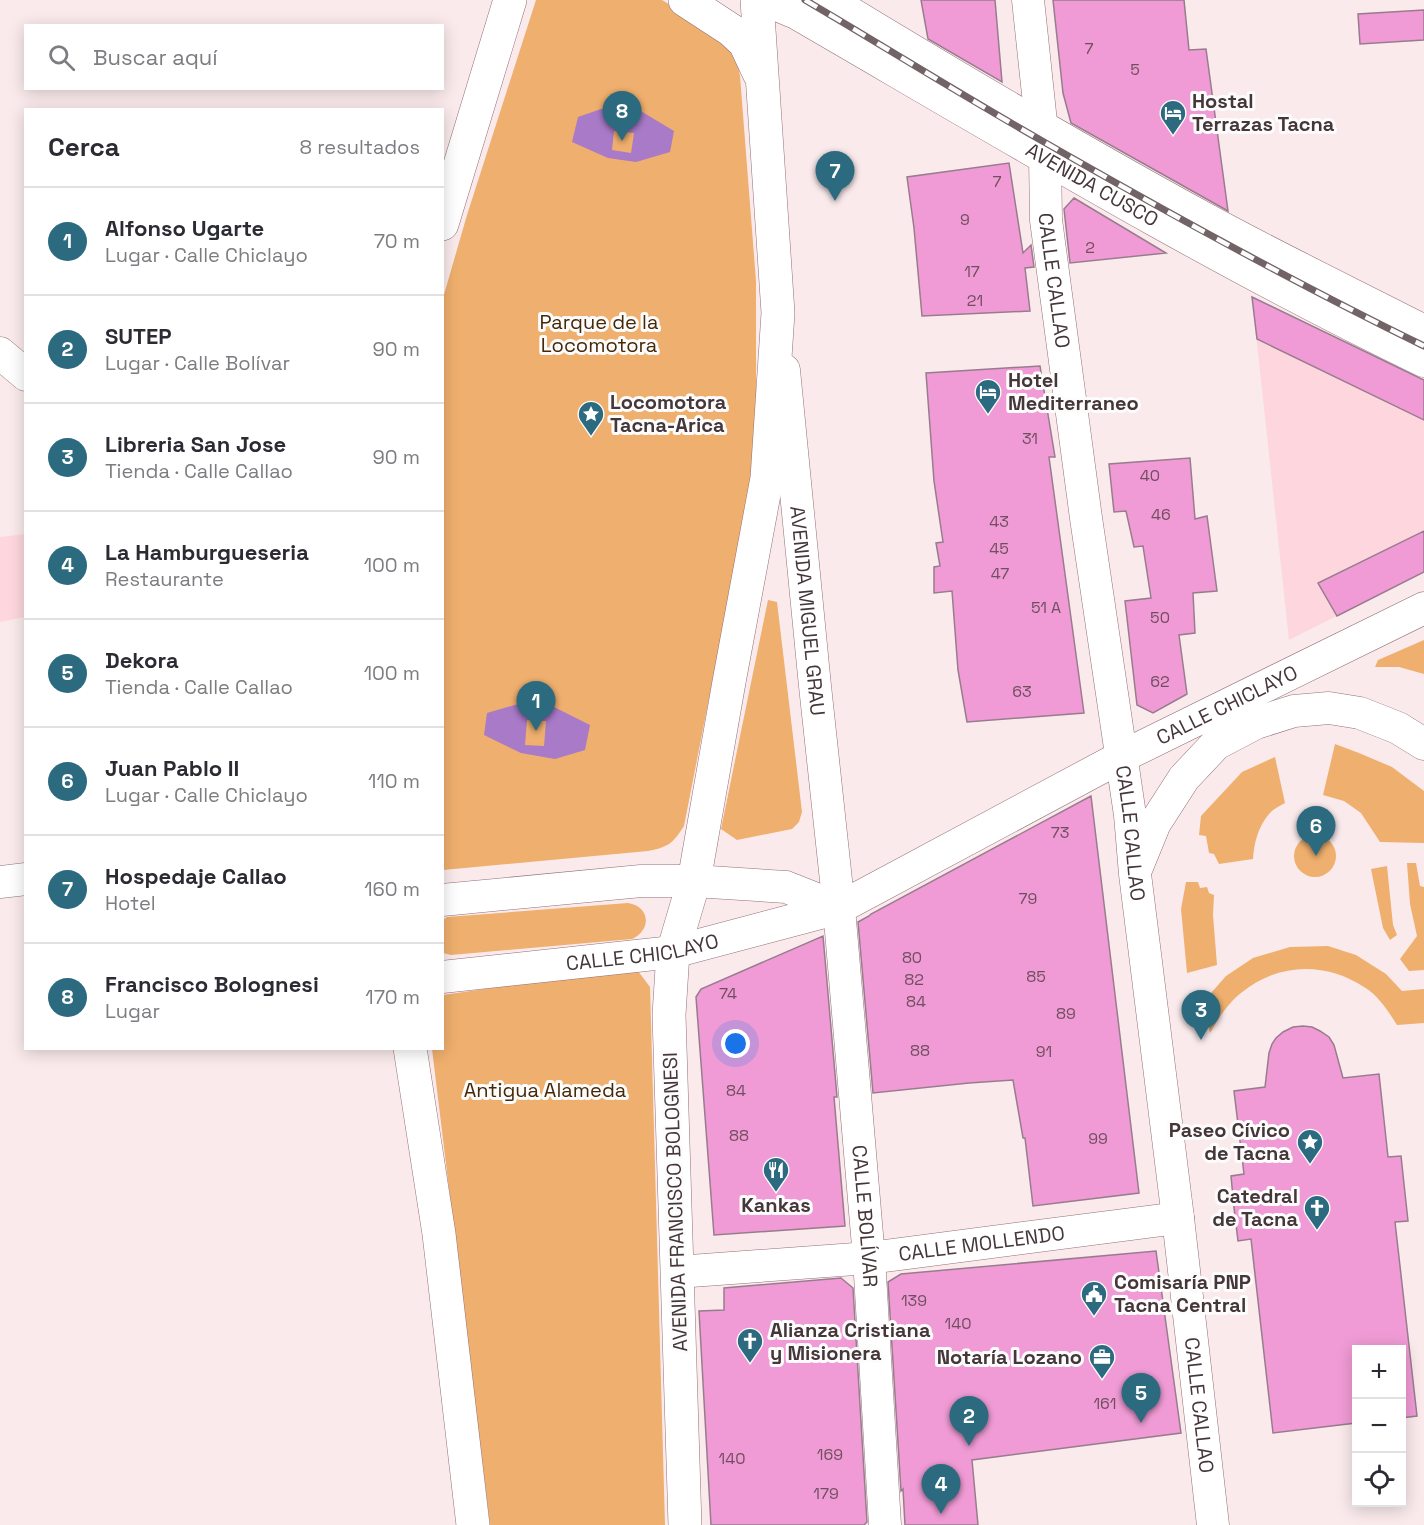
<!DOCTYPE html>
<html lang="es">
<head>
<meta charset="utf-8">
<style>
	:root { --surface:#fff; --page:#f2f2f3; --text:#2b2b33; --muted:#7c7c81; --line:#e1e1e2; --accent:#2c6a80 }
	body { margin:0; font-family:"Space Grotesk",sans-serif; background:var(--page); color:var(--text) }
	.controls { position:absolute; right:18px; bottom:18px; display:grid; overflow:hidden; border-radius:0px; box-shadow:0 3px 15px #0003 }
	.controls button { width:54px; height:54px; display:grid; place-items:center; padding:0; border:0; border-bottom:2px solid var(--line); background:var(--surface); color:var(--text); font:30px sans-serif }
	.you { position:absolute; left:736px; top:1044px; width:21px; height:21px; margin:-15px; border:4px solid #fff; border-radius:50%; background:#1a73e8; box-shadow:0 0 0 9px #1a73e833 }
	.badge { display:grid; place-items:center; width:39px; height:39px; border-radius:50%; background:var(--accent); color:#fff; font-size:20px; font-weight:700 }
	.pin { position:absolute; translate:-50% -50px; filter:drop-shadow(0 2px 3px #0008) }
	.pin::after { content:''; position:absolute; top:32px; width:21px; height:18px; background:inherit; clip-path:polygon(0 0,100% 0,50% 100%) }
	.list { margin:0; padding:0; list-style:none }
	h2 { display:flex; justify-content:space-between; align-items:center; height:78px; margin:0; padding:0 24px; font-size:26px }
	h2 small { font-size:20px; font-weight:400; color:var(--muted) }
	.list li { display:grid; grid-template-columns:39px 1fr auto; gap:18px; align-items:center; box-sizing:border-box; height:108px; padding:0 24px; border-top:2px solid var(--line) }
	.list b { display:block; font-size:22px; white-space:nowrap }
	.list p { margin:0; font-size:20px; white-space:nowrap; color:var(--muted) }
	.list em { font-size:20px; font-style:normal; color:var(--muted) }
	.icon { flex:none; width:33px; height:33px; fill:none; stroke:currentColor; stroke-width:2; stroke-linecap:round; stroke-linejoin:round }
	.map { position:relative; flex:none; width:1424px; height:1525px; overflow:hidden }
	.search { position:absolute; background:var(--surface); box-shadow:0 3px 15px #0003; left:24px; top:24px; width:420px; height:66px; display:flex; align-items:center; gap:15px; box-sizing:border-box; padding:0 21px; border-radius:0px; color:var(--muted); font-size:22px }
	.panel { position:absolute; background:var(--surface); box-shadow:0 3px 15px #0003; left:24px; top:108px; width:420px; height:942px; border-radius:0px }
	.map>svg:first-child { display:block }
	.built { fill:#fdd7dd }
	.green { fill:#efaf6e }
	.water { fill:#a87ac8; fill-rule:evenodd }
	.building { fill:#f09bd5; stroke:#987c8e; stroke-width:1.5 }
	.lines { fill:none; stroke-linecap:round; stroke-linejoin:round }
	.minor-casing { stroke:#937076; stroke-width:33 }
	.primary-casing { stroke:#937076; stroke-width:34 }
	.minor { stroke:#fff; stroke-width:32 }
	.primary { stroke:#fff; stroke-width:33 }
	.rail-casing { stroke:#726366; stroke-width:7 }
	.rail { stroke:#fcfcfc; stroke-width:4.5; stroke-dasharray:14; stroke-linecap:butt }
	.labels { text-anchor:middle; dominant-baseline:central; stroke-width:6; stroke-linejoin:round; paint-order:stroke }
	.number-label { font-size:16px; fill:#704f60 }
	.poi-label { font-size:20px; font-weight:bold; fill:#453639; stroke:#fcfcfc; text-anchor:start }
	.street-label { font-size:20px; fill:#453639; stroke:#fcfcfc }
	.park-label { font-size:20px; fill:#452808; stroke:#fcfcfc }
</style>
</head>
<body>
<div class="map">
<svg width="1424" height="1525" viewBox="0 0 1424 1525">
	<rect width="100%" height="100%" fill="#faeaec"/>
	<path class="built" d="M1252,297l172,83v192l-135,68z
		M25,534v83l-25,5v-85z"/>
	<path class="green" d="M536,0h126l51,31 23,25 4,20 16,205v114l-3,57 -5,47 -64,327c-11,17 -15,21 -36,25l-205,19v-572l24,-83z
		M768,600l9,2 25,210 -3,10 -7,7 -55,11 -16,-11z
		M1424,640v34l-25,-7h-24l3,-7z
		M1335,744l24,9 33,14 32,24v52l-44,-1 -19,-29 -17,-12 -21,-6z
		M1275,757l10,46c-5,3 -12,6 -16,11 -11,13 -15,29 -16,45l-34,5 -5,-10 -5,-1 -3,-17 -7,-1 2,-19 41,-44z
		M1294 856a21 21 0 1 1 42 0a21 21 0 1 1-42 0Z
		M1407,863h9l4,23 4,1v83l-15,1 -9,-12 17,-23 -7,-32z
		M1387,866l6,59 4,10 -7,5 -7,-12 -12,-59z
		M1186,882h12l2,6 7,-1 2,6 5,2 -1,20 4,50 -30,8 -6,-64z
		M628,903c21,3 25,26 4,36l-181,16 -8,-2v-33l4,-3z
		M1328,946l28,9 30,19 16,17 22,-2v34l-27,2c-9,-14 -18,-29 -33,-38 -39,-26 -87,-24 -123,6 -13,10 -23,26 -31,40l-2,-10 -18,3 -1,-9 6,-1 9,-15 22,-25 27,-18 37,-11z
		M635,967l15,20 15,538h-175l-58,-476 10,-1 1,-53z"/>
	<path class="water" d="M601,109l38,1 35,21 -4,21 -34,10 -28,-4 -36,-16 6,-25zM614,131l20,2 -3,20 -19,-3z
		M525,702l23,2 42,21 -5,25 -30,9 -34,-6 -37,-18 3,-22zM527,720l19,1 -2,25 -19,-1z"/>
	<path class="building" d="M921,0h74l7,82 -74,-43z
		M1053,0h131l5,50 17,-1 22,162 -157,-88 -8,-30z
		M1424,10v30l-64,4 -2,-30z
		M1009,163l14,90 8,-8 3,22 -9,1 5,43 -108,5 -8,-88 -7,-51z
		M1074,198l92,55 -96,10 -6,-54z
		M1252,297l172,83v40l-167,-81z
		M1040,366l15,91h-6l35,256 -117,9 -9,-52 -6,-79 -18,2v-26l6,-1 -4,-23 7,-1 -9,-61 -8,-108z
		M1190,458l5,61 12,-3 10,75 -24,2 2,40 -16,2 8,59 -34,19 -16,-8 -12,-104 26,-3 -8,-52 -9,1 -8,-36 -12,1 -5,-48z
		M1424,531v41l-87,44 -19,-33z
		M1091,796l48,397 -106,13 -8,-68h-2l-10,-58 -44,3 -96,10 -15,-171 11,-6 2,-2z
		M823,936l14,161h-3l11,129 -131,9 -18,-238 5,-8z
		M1303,1026l9,1 8,4 9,6 5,8 9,33 36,-4 9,83 13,-1 7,65 -13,1 22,194 -16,2v-68h-45v73l-83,10 -22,-194 -13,2 -4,-33 -3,-32 13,-2 -10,-83 31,-4 4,-34 3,-9 4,-6 7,-6 10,-5z
		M1156,1251l25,182 -209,27 6,65h-73l-2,-36 -2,2 -13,-209 13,-8z
		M841,1278l12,10 14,234 -3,3h-153l-12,-214 25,-1v-22z"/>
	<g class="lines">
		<g class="minor-casing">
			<g id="minor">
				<path id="s1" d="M765,0l31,13c207,120 412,244 628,348"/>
				<path d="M829,0c123,75 247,148 373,217 73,40 148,76 222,114"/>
				<path id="s2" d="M1028,0l15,141 2,16 1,63 40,298 44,297 5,59 43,344 35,307"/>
				<path d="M0,353l26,22"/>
				<path id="s3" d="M784,370l31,316 24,222 30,350 16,267"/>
				<path d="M1137,867l18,-44 29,-45 32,-34 40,-21 38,-12 35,-3 31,5 38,15 26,16"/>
				<path d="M0,882l26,-3"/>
				<path d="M442,900l199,-19h53l92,6 53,21"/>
				<path id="s4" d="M442,977l231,-25 166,-44 282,-151 303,-149"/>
				<path id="s5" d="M677,1272l192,-14 309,-40"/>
			</g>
		</g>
		<g class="primary-casing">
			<path id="primary" d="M685,0l46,30 14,13 14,30
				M442,224l68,-224
				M410,1048l29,186 34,291
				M685,1525l-16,-510 4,-63 21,-71 35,-199 38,-204 11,-165 -21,-313"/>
		</g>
		<use href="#minor" class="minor"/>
		<use href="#primary" class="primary"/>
		<g class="rail-casing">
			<path id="rail" d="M805,0c80,47 158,96 239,142 124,71 251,141 380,204"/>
		</g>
		<use href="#rail" class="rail"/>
	</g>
	<defs>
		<g id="hotel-pin" transform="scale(1.35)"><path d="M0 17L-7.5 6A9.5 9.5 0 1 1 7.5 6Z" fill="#2c6a80" stroke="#fcfcfc"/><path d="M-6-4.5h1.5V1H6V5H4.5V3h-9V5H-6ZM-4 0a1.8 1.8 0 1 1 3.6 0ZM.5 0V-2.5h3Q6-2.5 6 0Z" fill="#fff"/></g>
		<g id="sight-pin" transform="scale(1.35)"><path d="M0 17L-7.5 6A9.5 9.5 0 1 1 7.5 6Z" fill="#2c6a80" stroke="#fcfcfc"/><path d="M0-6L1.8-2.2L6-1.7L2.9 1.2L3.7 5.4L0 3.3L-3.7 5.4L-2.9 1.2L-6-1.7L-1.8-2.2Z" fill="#fff"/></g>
		<g id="restaurant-pin" transform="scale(1.35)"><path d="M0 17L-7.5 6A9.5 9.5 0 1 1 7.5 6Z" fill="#2c6a80" stroke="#fcfcfc"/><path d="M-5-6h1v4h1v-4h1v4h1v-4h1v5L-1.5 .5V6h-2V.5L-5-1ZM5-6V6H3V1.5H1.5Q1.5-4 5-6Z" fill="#fff"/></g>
		<g id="church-pin" transform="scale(1.35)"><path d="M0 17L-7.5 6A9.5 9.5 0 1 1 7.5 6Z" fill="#2c6a80" stroke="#fcfcfc"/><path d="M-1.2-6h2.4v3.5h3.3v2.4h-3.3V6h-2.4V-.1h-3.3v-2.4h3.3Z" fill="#fff"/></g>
		<g id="civic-pin" transform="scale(1.35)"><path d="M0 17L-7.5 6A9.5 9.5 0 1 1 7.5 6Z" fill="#2c6a80" stroke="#fcfcfc"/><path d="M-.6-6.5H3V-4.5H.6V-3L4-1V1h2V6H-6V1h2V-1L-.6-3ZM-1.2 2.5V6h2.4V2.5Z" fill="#fff"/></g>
		<g id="office-pin" transform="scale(1.35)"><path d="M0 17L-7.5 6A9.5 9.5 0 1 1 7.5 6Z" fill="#2c6a80" stroke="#fcfcfc"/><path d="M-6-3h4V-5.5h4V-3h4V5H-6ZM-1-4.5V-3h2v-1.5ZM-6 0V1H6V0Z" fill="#fff"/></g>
	</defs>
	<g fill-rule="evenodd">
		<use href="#hotel-pin" x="1173" y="113"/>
		<use href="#hotel-pin" x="988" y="392"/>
		<use href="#sight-pin" x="591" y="414"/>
		<use href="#sight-pin" x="1310" y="1142"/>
		<use href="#restaurant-pin" x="776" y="1170"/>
		<use href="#church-pin" x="1317" y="1208"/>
		<use href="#civic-pin" x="1094" y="1294"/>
		<use href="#church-pin" x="750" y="1341"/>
		<use href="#office-pin" x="1102" y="1357"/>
	</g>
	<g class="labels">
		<g class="number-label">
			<text x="1089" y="48">7</text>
			<text x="1135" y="69">5</text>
			<text x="997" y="181">7</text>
			<text x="965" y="219">9</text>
			<text x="1090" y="247">2</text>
			<text x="972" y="271">17</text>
			<text x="975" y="300">21</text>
			<text x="1030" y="438">31</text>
			<text x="1150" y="475">40</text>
			<text x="1161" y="514">46</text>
			<text x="999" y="521">43</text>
			<text x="999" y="548">45</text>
			<text x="1000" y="573">47</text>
			<text x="1046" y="607">51 A</text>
			<text x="1160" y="617">50</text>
			<text x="1160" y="681">62</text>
			<text x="1022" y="691">63</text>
			<text x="1060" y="832">73</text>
			<text x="1028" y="898">79</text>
			<text x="912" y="957">80</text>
			<text x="1036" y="976">85</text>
			<text x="914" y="979">82</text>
			<text x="728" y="993">74</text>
			<text x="916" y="1001">84</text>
			<text x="1066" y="1013">89</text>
			<text x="920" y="1050">88</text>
			<text x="1044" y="1051">91</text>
			<text x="736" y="1090">84</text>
			<text x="739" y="1135">88</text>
			<text x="1098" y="1138">99</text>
			<text x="914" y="1300">139</text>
			<text x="958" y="1323">140</text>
			<text x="1105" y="1403">161</text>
			<text x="830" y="1454">169</text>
			<text x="732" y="1458">140</text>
			<text x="826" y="1493">179</text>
		</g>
		<g class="poi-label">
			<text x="1192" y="101">Hostal<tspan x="1192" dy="23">Terrazas Tacna</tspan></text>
			<text x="1008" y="380">Hotel<tspan x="1008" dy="23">Mediterraneo</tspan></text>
			<text x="610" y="402">Locomotora<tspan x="610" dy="23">Tacna-Arica</tspan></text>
			<text x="1290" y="1130" text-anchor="end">Paseo Cívico<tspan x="1290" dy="23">de Tacna</tspan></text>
			<text x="1298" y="1196" text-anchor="end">Catedral<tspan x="1298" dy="23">de Tacna</tspan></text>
			<text x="776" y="1205" text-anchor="middle">Kankas</text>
			<text x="1114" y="1282">Comisaría PNP<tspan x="1114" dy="23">Tacna Central</tspan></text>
			<text x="770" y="1330">Alianza Cristiana<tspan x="770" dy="23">y Misionera</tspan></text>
			<text x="1082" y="1357" text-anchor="end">Notaría Lozano</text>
		</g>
		<g class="street-label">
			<text stroke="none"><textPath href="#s1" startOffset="376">AVENIDA CUSCO</textPath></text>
			<text stroke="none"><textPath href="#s2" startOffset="282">CALLE CALLAO</textPath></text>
			<text stroke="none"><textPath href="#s3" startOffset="242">AVENIDA MIGUEL GRAU</textPath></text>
			<text stroke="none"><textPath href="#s4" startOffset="842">CALLE CHICLAYO</textPath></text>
			<text stroke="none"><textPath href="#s2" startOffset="840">CALLE CALLAO</textPath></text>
			<text stroke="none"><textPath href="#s4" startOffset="202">CALLE CHICLAYO</textPath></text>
			<text transform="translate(675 1202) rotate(-92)">AVENIDA FRANCISCO BOLOGNESI</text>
			<text stroke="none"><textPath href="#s3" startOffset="850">CALLE BOLÍVAR</textPath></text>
			<text stroke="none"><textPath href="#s5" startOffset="306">CALLE MOLLENDO</textPath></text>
			<text stroke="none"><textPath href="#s2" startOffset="1416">CALLE CALLAO</textPath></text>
		</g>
		<g class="park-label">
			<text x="599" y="322">Parque de la<tspan x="599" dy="23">Locomotora</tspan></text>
			<text x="545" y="1090">Antigua Alameda</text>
		</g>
	</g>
</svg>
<div class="controls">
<button>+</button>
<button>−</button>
<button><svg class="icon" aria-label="locate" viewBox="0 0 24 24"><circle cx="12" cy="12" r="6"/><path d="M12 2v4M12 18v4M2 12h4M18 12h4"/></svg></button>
</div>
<div class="you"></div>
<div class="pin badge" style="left:536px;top:731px">1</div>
<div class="pin badge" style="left:969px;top:1446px">2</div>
<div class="pin badge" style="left:1201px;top:1040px">3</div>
<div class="pin badge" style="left:941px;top:1514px">4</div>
<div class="pin badge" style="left:1141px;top:1423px">5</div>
<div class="pin badge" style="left:1316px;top:856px">6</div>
<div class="pin badge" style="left:835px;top:201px">7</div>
<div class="pin badge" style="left:622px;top:141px">8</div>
<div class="search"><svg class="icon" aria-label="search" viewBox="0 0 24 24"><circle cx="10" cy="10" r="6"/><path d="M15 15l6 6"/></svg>Buscar aquí</div>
<section class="panel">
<h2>Cerca<small>8 resultados</small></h2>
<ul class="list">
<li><span class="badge">1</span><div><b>Alfonso Ugarte</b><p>Lugar · Calle Chiclayo</p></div><em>70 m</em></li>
<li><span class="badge">2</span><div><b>SUTEP</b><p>Lugar · Calle Bolívar</p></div><em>90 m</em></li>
<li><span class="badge">3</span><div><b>Libreria San Jose</b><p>Tienda · Calle Callao</p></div><em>90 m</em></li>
<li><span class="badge">4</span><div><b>La Hamburgueseria</b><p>Restaurante</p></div><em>100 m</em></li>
<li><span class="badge">5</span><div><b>Dekora</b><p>Tienda · Calle Callao</p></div><em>100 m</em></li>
<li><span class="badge">6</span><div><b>Juan Pablo II</b><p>Lugar · Calle Chiclayo</p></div><em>110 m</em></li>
<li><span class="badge">7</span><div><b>Hospedaje Callao</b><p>Hotel</p></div><em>160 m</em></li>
<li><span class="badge">8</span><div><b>Francisco Bolognesi</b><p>Lugar</p></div><em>170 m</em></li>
</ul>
</section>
</div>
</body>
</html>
